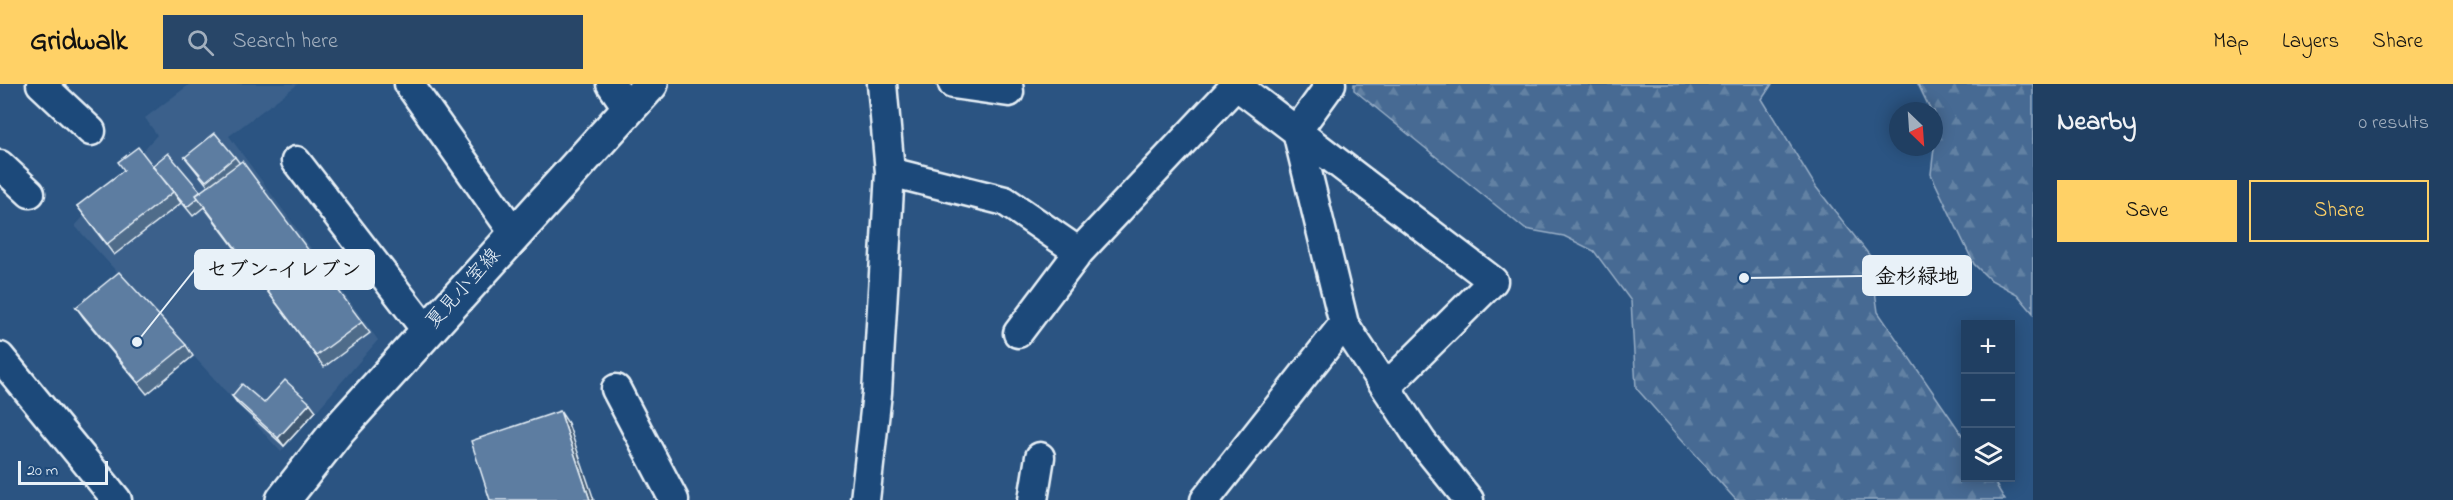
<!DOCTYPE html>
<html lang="en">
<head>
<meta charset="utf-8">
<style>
	:root { --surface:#203f62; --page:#284668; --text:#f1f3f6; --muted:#a2afbe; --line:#3d5877; --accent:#ffd166 }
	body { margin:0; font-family:"Indie Flower","Klee One",sans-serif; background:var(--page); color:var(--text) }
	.controls { position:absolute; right:18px; bottom:18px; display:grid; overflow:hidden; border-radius:0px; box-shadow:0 3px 15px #0003 }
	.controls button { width:54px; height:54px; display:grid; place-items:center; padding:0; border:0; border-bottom:2px solid var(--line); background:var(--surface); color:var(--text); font:30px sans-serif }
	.compass { position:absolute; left:1889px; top:18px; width:54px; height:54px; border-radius:50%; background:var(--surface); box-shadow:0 3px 15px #0003; rotate:155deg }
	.scale { position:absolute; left:18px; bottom:15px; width:90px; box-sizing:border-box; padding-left:6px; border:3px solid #e8f1f8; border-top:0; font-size:16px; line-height:21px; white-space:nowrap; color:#e8f1f8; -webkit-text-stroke:4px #1f4a7a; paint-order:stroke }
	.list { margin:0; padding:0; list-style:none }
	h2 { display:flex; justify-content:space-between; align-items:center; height:78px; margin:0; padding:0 24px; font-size:26px }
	h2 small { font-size:20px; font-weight:400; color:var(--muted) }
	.actions { display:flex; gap:12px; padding:18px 24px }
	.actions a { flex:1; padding:14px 0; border:2px solid var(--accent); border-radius:0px; text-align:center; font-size:21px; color:var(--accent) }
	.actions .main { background:var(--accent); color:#111 }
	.icon { flex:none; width:33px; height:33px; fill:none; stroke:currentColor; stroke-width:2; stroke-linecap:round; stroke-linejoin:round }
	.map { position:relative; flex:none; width:2033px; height:416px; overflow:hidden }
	header { display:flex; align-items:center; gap:36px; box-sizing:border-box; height:84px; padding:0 30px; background:var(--accent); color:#111 }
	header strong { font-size:28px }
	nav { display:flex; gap:33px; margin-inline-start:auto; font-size:21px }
	.search { width:420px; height:54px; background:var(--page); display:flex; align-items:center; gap:15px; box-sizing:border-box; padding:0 21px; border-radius:0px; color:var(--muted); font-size:22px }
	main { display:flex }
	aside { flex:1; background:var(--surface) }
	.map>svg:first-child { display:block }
	.built { fill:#3a608b }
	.forest { fill:url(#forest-firs); stroke:#98aec6; stroke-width:1.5 }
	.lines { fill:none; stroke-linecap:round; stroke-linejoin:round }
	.minor-casing { stroke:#e8f1f8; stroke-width:33 }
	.major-casing { stroke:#e8f1f8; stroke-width:38 }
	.minor { stroke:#1f4a7a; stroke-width:28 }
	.major { stroke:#1f4a7a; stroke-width:33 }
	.wall { fill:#506c8a; stroke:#e8f1f8; stroke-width:1.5 }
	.shaded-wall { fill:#415871; stroke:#e8f1f8; stroke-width:1.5 }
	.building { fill:#5d7da1; stroke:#e8f1f8; stroke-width:1.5 }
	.labels { text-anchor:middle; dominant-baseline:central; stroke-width:4.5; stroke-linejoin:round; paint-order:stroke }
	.street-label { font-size:20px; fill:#e8f1f8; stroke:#1f4a7a }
	.leader { fill:none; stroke:#e8f1f8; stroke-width:2 }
	.callout-dot { fill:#e8f1f8; stroke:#1f4a7a; stroke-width:2 }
	.callout { fill:#e8f1f8; stroke:#e8f1f8; stroke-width:2 }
	.callout-label { font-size:21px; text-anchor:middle; font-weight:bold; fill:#111 }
</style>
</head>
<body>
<header>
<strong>Gridwalk</strong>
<div class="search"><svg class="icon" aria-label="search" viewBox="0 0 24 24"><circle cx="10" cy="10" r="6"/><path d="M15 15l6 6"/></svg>Search here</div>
<nav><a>Map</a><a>Layers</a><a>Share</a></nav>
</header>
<main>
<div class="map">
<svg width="2033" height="416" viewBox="0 0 2033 416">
	<defs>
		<pattern id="forest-firs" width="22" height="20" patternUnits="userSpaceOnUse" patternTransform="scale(1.5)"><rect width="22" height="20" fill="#476b93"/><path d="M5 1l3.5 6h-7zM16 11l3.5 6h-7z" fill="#6281a3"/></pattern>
	</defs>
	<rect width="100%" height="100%" fill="#2b5482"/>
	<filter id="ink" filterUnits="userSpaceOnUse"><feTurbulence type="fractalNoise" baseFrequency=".0167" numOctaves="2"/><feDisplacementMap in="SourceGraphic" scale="12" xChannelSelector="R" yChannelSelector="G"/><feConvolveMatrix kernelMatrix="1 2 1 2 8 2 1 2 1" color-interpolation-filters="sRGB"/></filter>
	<g filter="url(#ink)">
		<path class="built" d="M190,0h108l-69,52 149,204 -97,112 -206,-226 82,-91 -12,-17z"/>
		<path class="forest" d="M1354,0h418l-10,15 54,88 54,69 8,56 87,127 1,39h26l13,22h-269l-100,-112 -5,-87 -37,-50 -30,-15 -39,-7 -171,-139z
			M1918,0h115v229l-16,-19 -28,-15 -15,-15 -43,-90 6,-52 -3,-11h-3z"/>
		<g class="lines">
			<g class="minor-casing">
				<path id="minor" d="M41,0l50,47
					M409,0l105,149
					M611,0l17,25
					M953,0l56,8 -1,-8
					M1331,0l-34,47 47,193 78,118 47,58
					M296,77l130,169
					M0,81l30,28
					M890,88l115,29 74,51
					M1018,249l61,-81 157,-167 257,196 -107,106
					M0,273l117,143
					M616,305l58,111
					M865,416l12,-107 13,-221 -8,-88
					M1033,416l7,-43
					M1205,416l139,-176"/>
			</g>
			<g class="major-casing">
				<path id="major" d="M283,416l56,-71 312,-345"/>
			</g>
			<use href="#minor" class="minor"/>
			<use href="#major" class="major"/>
		</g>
		<path class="wall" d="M185,73h50l135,176 -46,34 -120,-160 -11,9 -19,-23 7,10 -67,52 -37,-49 75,-40 49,26 7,-6z
			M76,223l110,38 7,11 -46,38 -63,-76z
			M232,312l32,7 52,8 -32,35 -46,-42z"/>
		<path class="shaded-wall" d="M310,319l6,8 -32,35 -6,-8z
			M560,327l8,12 26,77h-4z"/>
		<path class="building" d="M215,49l20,24 -29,24 -21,-24z
			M138,63l35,45 -66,52 -30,-38 47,-36 -6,-8z
			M168,69l33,39 -5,3 2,3 -11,9 -35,-41z
			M242,77l120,161 -46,34 -120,-161z
			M119,188l67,73 -47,38 -63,-76z
			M285,296l25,23 -32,35 -46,-42 10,-12 22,19z
			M560,327l30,89h-100l-19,-59z"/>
	</g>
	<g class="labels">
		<g class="street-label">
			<text transform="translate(464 205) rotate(-48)">夏見小室線</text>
		</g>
	</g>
	<path class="leader" d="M137 258L195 185M1744 194L1863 192"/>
	<g class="callout-dot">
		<circle cx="137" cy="258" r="6"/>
		<circle cx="1744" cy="194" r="6"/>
	</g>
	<g class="callout">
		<rect x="195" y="166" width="179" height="39" rx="6"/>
		<rect x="1863" y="172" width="108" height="39" rx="6"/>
	</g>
	<g class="callout-label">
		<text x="284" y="192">セブン-イレブン</text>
		<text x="1917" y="199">金杉緑地</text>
	</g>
</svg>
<div class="controls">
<button>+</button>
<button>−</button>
<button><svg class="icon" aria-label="layers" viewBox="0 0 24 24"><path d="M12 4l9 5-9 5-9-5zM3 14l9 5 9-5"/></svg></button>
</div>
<svg class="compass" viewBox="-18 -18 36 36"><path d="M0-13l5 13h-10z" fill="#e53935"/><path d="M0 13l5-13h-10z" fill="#a2afbe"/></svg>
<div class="scale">20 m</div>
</div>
<aside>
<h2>Nearby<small>0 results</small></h2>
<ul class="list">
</ul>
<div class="actions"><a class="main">Save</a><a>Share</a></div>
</aside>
</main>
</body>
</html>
